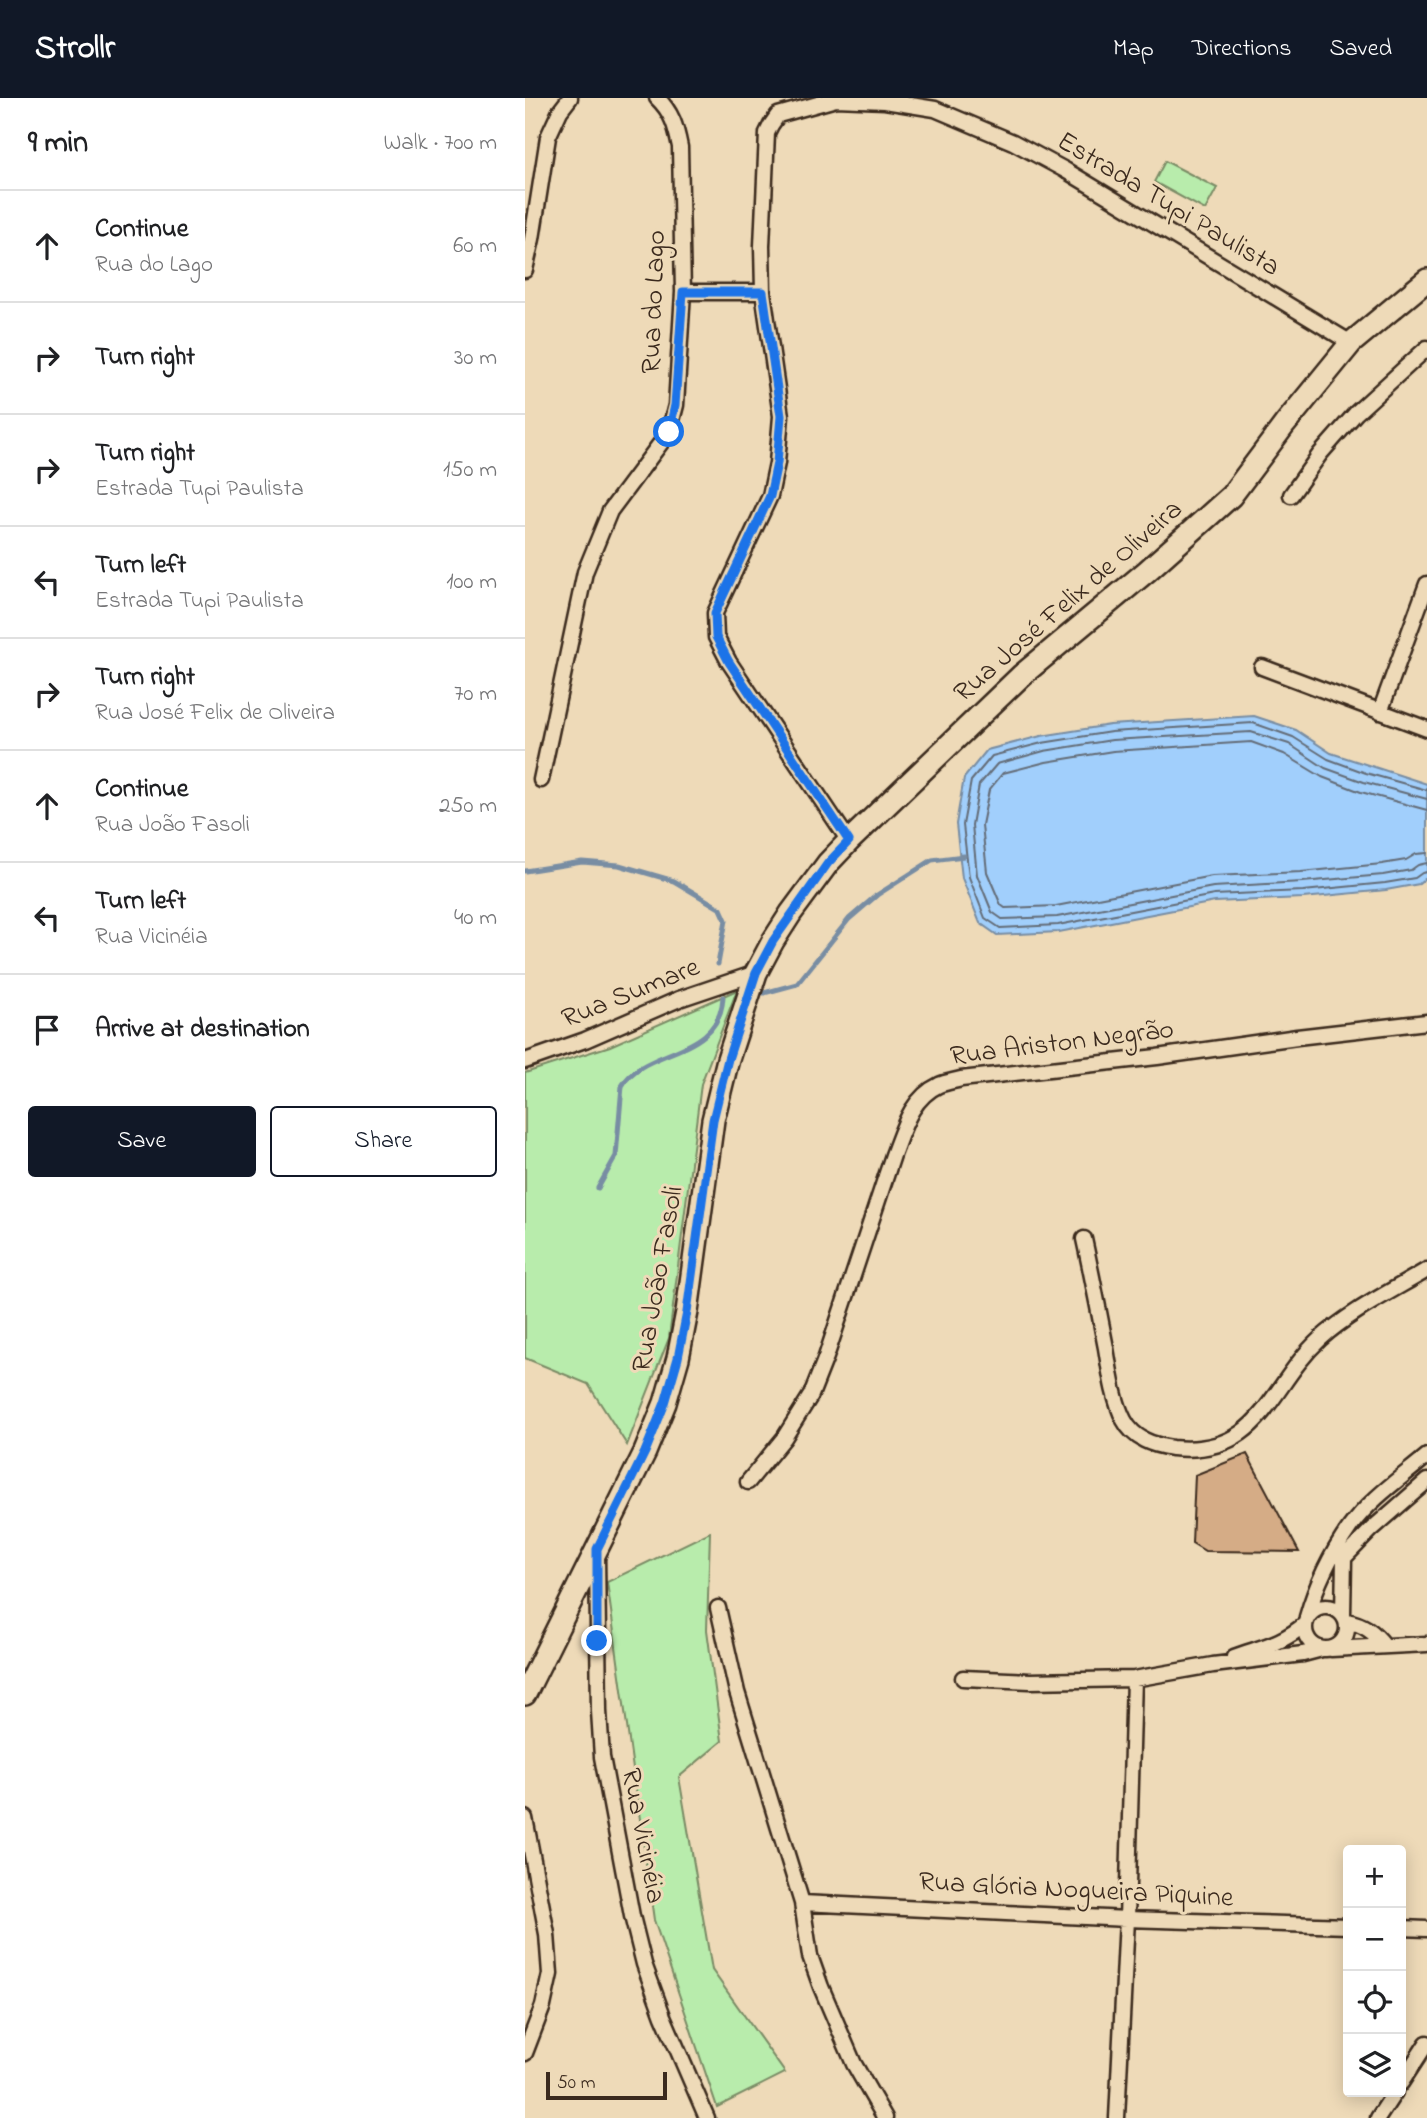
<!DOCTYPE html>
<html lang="en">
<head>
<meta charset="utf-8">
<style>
	:root { --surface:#fff; --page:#f6f6f6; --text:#202124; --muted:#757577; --line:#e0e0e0; --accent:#111827 }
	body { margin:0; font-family:"Indie Flower",sans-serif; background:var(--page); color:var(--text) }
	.controls { position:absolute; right:21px; bottom:21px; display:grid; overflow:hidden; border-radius:7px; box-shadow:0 4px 18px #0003 }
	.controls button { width:63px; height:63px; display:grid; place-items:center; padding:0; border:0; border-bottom:2px solid var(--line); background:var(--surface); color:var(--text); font:35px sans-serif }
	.scale { position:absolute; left:21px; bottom:18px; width:121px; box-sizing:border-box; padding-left:7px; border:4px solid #3b2a1e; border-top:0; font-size:19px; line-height:24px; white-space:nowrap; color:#3b2a1e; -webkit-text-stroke:5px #eedab8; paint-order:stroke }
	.stop { position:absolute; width:21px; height:21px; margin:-16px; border:5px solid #1a73e8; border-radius:50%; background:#fff }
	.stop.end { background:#1a73e8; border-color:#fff; box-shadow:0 2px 7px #0008 }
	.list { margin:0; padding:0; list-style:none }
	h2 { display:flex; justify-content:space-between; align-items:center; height:91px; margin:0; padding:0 28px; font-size:30px }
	h2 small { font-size:23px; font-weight:400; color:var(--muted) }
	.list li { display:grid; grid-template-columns:46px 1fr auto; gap:21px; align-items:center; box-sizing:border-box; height:112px; padding:0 28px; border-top:2px solid var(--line) }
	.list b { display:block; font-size:26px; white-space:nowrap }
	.list p { margin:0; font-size:23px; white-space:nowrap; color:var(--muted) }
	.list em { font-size:23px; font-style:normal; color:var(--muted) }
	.actions { display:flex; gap:14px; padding:21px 28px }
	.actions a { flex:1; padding:16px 0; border:2px solid var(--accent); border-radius:7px; text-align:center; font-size:24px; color:var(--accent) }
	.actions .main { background:var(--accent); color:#fff }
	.icon { flex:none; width:38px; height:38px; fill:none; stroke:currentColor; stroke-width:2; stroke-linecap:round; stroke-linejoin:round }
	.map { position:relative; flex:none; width:902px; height:2020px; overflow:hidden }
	header { display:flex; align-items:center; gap:42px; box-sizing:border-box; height:98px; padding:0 35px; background:var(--accent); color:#fff }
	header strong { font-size:33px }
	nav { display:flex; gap:38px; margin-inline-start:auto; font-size:24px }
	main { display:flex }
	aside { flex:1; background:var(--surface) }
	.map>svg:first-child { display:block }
	.green { fill:#b8ecac; stroke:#7a8b65; stroke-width:2 }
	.water { fill:#a1cffc; stroke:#788da3; stroke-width:2 }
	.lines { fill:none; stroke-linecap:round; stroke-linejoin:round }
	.shore { stroke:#646c77; stroke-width:2 }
	.stream { stroke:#788da3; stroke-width:5 }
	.building { fill:#d5ac86; stroke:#3b2a1e; stroke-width:2 }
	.minor-casing { stroke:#3b2a1e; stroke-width:19 }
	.secondary-casing { stroke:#3b2a1e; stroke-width:26 }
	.minor { stroke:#eedab8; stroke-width:14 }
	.secondary { stroke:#eedab8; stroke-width:21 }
	.route { stroke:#1a73e8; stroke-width:9 }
	.labels { text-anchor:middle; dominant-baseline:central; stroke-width:6; stroke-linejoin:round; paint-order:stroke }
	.street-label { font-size:28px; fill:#3b2a1e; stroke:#eedab8 }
</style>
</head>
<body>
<header>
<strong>Strollr</strong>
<nav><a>Map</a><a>Directions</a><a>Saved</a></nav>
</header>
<main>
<aside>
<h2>9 min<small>Walk · 700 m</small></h2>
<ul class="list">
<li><svg class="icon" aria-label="ahead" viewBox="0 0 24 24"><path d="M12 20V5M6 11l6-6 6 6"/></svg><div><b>Continue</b><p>Rua do Lago</p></div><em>60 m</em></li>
<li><svg class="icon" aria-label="right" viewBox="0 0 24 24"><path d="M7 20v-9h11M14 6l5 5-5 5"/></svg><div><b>Turn right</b></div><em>30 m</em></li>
<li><svg class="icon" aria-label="right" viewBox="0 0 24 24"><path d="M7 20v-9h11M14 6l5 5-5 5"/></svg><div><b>Turn right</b><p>Estrada Tupi Paulista</p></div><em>150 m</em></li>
<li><svg class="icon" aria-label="left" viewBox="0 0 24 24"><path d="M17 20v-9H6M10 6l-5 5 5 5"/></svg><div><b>Turn left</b><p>Estrada Tupi Paulista</p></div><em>100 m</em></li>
<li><svg class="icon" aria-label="right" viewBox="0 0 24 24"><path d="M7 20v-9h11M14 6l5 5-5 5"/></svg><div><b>Turn right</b><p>Rua José Felix de Oliveira</p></div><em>70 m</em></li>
<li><svg class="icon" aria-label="ahead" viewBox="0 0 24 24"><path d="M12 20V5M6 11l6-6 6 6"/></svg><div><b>Continue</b><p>Rua João Fasoli</p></div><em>250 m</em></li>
<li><svg class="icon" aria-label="left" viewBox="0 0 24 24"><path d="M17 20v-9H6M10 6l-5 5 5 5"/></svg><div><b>Turn left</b><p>Rua Vicinéia</p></div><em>40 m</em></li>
<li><svg class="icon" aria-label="arrive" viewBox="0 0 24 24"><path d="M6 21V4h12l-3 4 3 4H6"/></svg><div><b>Arrive at destination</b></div></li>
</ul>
<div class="actions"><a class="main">Save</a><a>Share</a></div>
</aside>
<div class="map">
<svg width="902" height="2020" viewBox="0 0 902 2020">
	<rect width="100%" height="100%" fill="#eedab8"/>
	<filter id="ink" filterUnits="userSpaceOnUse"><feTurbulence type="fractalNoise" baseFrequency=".0143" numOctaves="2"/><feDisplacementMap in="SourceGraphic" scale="14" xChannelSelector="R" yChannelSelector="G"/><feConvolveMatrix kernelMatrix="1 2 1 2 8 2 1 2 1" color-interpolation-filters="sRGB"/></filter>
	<g filter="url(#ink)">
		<path class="green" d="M640,63l52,27 -12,22 -51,-28z
			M212,892l-36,94 -32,254 -42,107 -39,-61 -63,-26v-285l85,-27z
			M185,1434l-3,98 15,111 -43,36 33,193 73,103 -68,34 -63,-187 -47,-338z"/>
		<path class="water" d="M729,618l42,14 35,23 96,31v93l-8,7 -33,6 -83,8 -88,4 -156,30 -62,3 -17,-12 -18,-45 -6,-54 8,-46 23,-28 54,-14 69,-11z"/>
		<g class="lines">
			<path class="shore" d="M902,692l-61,-17 -38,-14 -35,-22 -40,-14 -142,9 -69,11 -50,13 -21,25 -8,44 6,52 16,41 15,10 58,-3 156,-30 89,-4 82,-8 30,-5 7,-5 5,-1
				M902,701l-63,-17 -39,-14 -36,-24 -38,-12 -139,8 -68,11 -47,13 -18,21 -7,40 5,50 15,37 10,7 55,-2 156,-30 89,-5 81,-7 28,-5 7,-5 9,-2
				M902,712l-66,-18 -39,-15 -38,-23 -33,-12 -138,9 -67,11 -43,11 -14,17 -7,35 3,28 2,19 14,33 4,3 51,-2 156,-30 89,-4 81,-8 24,-4 10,-6 11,-1"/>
			<path class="stream" d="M0,773l57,-9 37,3 55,16 47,28 5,11 -8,44
				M239,895l33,-9 52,-65 28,-24 55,-35 32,-4
				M73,1090l18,-32 6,-70c21,-39 98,-28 101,-89"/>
		</g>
		<path class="building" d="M722,1356l52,98 -94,-1 -13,-8 3,-68z"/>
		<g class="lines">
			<g class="minor-casing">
				<path id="minor" d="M0,172l7,-31 16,-102 12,-26 10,-13
					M158,194h80
					M766,397l29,-41 36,-41 71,-65
					M737,569l165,62
					M855,614l47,-128
					M16,682l44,-208 25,-61 59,-79 7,-27 7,-113 -3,-145c-4,-20 -8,-35 -23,-49
					M324,743l-120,-179 -13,-25 -1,-24 55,-117 7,-33 4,-47 -18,-124 -1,-46 5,-113 4,-8 7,-10 58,-16 49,2 50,8 78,33 52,28 286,173
					M0,963l60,-21 94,-41 77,-26
					M559,1141c8,36 15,73 22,109 4,24 7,50 18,72 10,19 28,25 48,28 90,9 96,-61 148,-109 31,-28 72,-48 107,-69
					M223,1384l36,-44 27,-43 15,-38 67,-202c10,-26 18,-57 46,-70 7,-3 15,-4 22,-6l196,-22 140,-20 130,-15
					M72,1457l2,156 3,46 30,159 12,48 19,52 44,102
					M780 1530a21 21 0 1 1 42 0a21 21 0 1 1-42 0Z
					M193,1510l19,84 65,211 8,53 11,31 33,77 31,54
					M818,1517l1,-57 28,-29 55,-48
					M782,1519c9,-32 24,-63 43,-90 20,-28 51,-49 77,-71
					M821,1523c18,3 28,11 39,25
					M806,1551l96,-5
					M709,1559c27,-10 48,-13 71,-33
					M438,1580l67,3 104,-2 79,-14 90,-11 19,-5
					M0,1720l22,116 3,40 -7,32 -18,47
					M277,1805l325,16 221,7
					M876,1830l26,1
					M876,1985l26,-40
					M592,2020l10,-199 7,-240
					M853,2020l17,-26"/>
			</g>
			<g class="secondary-casing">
				<path id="secondary" d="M0,1596l120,-242 20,-49 13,-45 9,-46 26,-192 15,-61 28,-86 17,-32 18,-28 37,-50 21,-22 173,-166 125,-104 84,-75 54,-72 66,-81 76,-63"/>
			</g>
			<use href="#minor" class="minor"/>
			<use href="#secondary" class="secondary"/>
		</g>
	</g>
	<g class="lines" filter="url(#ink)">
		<path class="route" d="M72,1543v-92l48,-97 20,-49 13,-45 9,-46 26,-192 15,-61 28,-86 17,-32 55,-78 21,-22 -120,-179 -13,-25 -1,-24 55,-117 7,-33 4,-47 -18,-124h-80l-8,113 -6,27"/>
	</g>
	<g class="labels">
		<g class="street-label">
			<text transform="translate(643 107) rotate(31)">Estrada Tupi Paulista</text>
			<text transform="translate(130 204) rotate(-88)">Rua do Lago</text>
			<text transform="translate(544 504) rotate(-41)">Rua José Felix de Oliveira</text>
			<text transform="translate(106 896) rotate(-22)">Rua Sumare</text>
			<text transform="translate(537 946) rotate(-7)">Rua Ariston Negrão</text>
			<text transform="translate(134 1181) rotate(-80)">Rua João Fasoli</text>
			<text transform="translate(117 1738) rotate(79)">Rua Vicinéia</text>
			<text transform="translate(551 1793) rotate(3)">Rua Glória Nogueira Piquine</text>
		</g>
	</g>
</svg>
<div class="controls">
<button>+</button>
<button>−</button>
<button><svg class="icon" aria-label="locate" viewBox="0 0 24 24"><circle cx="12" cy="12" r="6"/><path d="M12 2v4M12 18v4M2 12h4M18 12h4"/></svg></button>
<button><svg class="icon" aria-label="layers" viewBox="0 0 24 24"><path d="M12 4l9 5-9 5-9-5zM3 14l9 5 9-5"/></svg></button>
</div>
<div class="scale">50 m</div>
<div class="stop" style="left:144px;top:334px"></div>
<div class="stop end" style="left:72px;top:1543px"></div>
</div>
</main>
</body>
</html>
